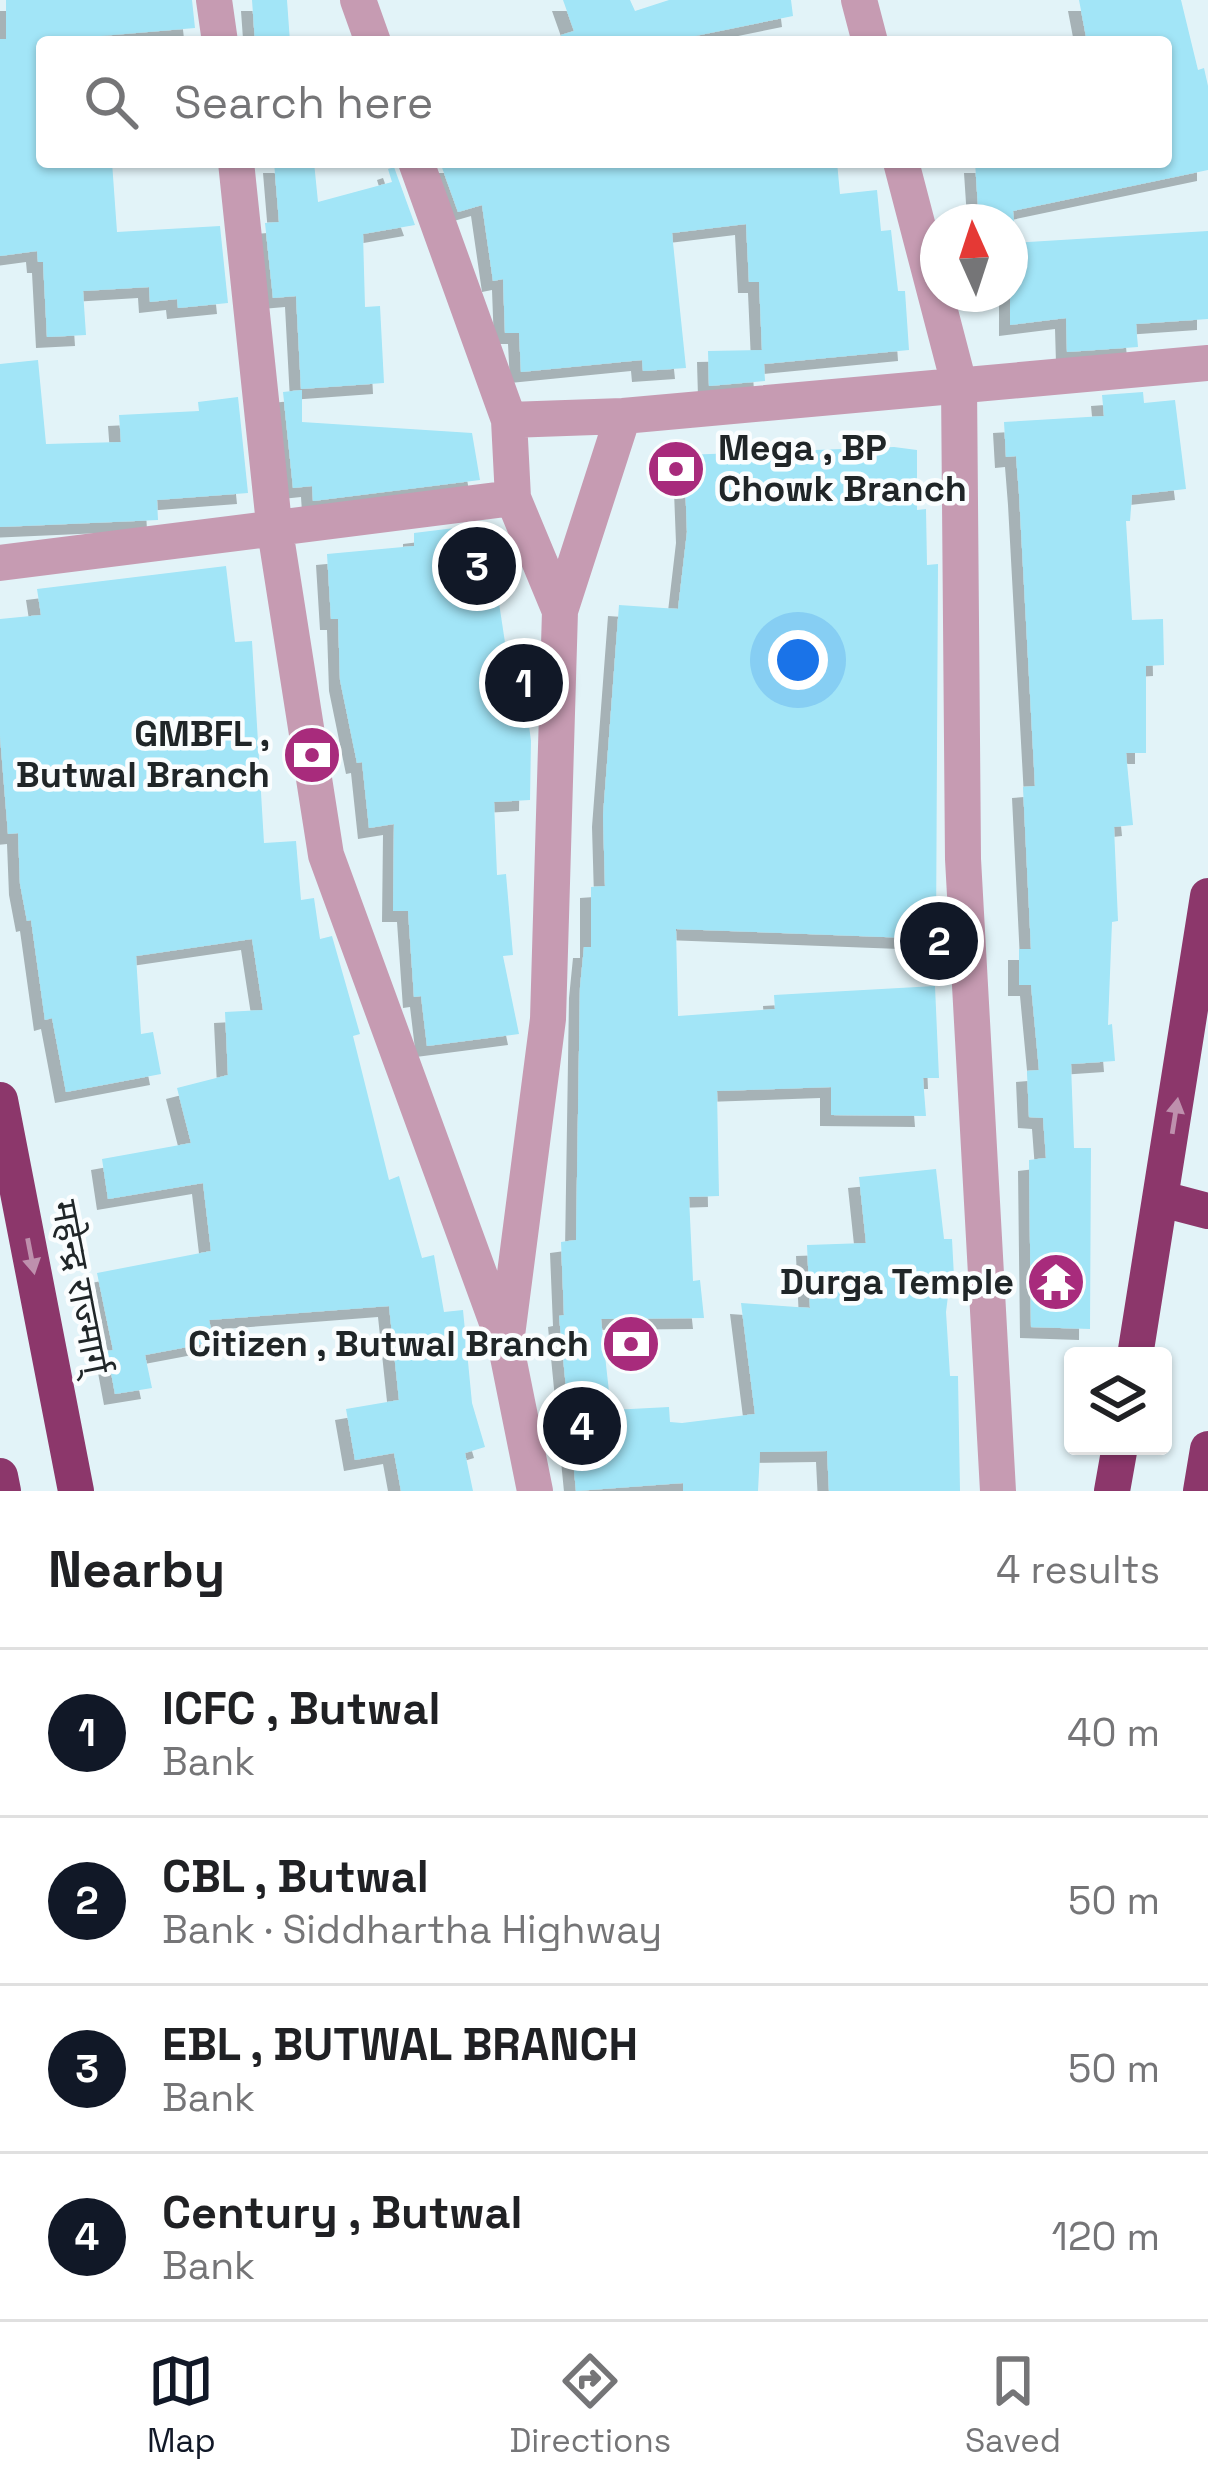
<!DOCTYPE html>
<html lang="en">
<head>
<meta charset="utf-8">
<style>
	:root { --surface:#fff; --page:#f6f6f6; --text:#202124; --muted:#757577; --line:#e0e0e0; --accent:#111827 }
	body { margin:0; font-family:"Space Grotesk","Noto Sans Devanagari",sans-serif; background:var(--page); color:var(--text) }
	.controls { position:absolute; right:36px; bottom:36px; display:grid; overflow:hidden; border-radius:12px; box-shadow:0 3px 9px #0004 }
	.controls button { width:108px; height:108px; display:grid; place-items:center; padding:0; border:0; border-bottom:3px solid var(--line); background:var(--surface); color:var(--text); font:60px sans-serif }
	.compass { position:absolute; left:920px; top:204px; width:108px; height:108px; border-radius:50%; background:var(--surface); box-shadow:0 3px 9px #0004; rotate:357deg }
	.you { position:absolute; left:798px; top:660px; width:42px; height:42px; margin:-30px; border:9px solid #fff; border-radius:50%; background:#1a73e8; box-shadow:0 0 0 18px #1a73e833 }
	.badge { display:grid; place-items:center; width:78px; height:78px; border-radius:50%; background:var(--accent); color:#fff; font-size:39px; font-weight:700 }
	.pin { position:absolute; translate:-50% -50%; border:6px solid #fff; box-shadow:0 3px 12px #0006 }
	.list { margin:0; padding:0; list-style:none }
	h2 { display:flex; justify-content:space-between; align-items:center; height:156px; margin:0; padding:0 48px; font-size:51px }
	h2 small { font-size:39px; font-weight:400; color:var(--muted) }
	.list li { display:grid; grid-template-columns:78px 1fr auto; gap:36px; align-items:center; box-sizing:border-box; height:168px; padding:0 48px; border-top:3px solid var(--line) }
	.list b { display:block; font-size:45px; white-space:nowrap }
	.list p { margin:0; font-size:39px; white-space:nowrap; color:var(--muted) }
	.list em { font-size:39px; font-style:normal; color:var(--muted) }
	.icon { flex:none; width:66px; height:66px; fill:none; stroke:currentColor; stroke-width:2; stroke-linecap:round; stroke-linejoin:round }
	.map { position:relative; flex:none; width:1208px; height:1491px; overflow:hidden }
	.search { position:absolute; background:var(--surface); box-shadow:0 3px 9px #0004; left:36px; right:36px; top:36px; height:132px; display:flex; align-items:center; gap:30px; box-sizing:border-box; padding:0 42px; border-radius:12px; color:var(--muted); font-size:45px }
	.sheet { height:828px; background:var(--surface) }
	nav { display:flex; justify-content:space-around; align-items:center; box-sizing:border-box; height:168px; border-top:3px solid var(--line); background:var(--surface); font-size:33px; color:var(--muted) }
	nav a { display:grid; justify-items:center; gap:6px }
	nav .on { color:var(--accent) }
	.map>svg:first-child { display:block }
	.building { fill:#a2e5f7; filter:url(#shadow) }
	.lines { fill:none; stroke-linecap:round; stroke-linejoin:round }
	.minor { stroke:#c69bb2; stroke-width:36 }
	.highway { stroke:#8c376b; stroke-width:36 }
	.oneway { fill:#be90ad }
	.labels { text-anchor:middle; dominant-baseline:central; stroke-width:9; stroke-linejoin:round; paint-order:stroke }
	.poi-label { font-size:36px; font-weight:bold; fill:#202628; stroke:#fafdfe; text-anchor:end }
	.street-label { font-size:36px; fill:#202628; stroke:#fafdfe }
</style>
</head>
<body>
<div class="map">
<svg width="1208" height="1491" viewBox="0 0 1208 1491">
	<defs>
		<filter id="shadow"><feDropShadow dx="-11" dy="11" stdDeviation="0" flood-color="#0004"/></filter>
	</defs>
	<rect width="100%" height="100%" fill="#e2f3f8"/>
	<path class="building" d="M6,0h186l3,28 -153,13v121h70l5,70 103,-6 8,77 -50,5 -1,-9 -27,3 -1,-15 -66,4 3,44 -39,2 -4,-75h-5l-1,-11 -37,5v-217h6z
		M252,0h35l3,42h-35z
		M563,0h67l5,11 34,-11h122l2,16 -127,26h-104l-1,-7 13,-4z
		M1079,0h102l17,70 6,-2 4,18v84l-195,41 1,11h-35l-4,-60h191v-120h-79z
		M274,162h40l4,40 74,-20 -4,-13 6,-2 21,58 -52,9 2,73 15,-1 4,77 -83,6 -5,-93 -23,2 -8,-75 14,-1z
		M440,162h397l3,32 37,-4 4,41 10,-1 7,61h7l4,59 -145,14 1,17 -56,5 -1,-35 54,-1 -3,-68h-10l-3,-58 -74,9 14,135 -43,3 -1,-11 -121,12 -2,-39h-14l-2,-54 -10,2 -11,-76 -24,7z
		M1208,231v88l-72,5 2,23 -71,5 -1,-34 -56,7v-82z
		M38,360l8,84 75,-2 -2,-27 80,-4 -1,-9 40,-5 10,96 -91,7 1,20 -158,7v-163z
		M302,390v32l170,11 8,47 -167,21 -1,-15 -19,2 -10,-96z
		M1143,392l1,11 31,-3 11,89 -54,6 -2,26h-4l6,99 31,-1 1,46 -18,1v87h-20l7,72 -19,2 4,94 -6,1 -4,103 4,-1 3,37 -44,3 3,84h17l-1,181 -59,-2 -2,-167 17,-2 -3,-40 -14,-1 -2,-46 12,-1 -8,-85h-12v-36h12l-8,-162 12,-1 -16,-292 -3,-38 -10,1 -2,-35 100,-6 -2,-21z
		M894,447l23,3v60l9,-1 1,56 11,-1 -2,375 -260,-10 2,87 97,-7 -1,-14 161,-9 4,92h-16l3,38 -95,-1v-28l-114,4 2,105 -30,1 4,84 7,-1 4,38 -103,1 10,91 58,-3 1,15 12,1 73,-9 -14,-111 69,5 -3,-63 59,-2 -7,-66 77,-8 8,70h8l3,57h-7l-2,16 4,64h8l2,115h-131l-2,-40 -67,1 -2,39h-75v-8l-107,8 -17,-175 5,-1 -3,-73 15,-2 4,-253 4,-40h7v-60l14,-1 -2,-70 16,-211 59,4 9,-77 -3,-77z
		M487,524l19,125 13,-1 12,93 -1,59 -36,2 3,73 9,-1 7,81 -10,1 16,78 -92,12 -6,-50 -7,1 -6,-86h-15l1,-87 -25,4 -7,-66 -5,1 -17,-83 -2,-61h-7l-4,-65 87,-8v-13z
		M226,566l9,76 17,-1 12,202 32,-2 5,59 13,-2 6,41 12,-3 28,98 -7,2 36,144 10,-4 23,82 12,-3 10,57 19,-2 9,93 13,44 -20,6 8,38h-72l-7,-38 -39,7 -9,-51 53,-9 -10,-94 -180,14 5,22 -69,13 7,33 -37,6 -8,-43 6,-1 -16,-77 114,-22 -8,-68 -95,16 -6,-40 89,-16 -14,-55 51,-13 -3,-63 38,-2 -11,-71 -116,17 5,78 12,-2 8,42 -95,18 -14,-74 -7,2 -14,-100 -4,1 -7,-37 -2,-51 -10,1 -8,-98v-117l41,-4 -4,-26z"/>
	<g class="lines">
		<path class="minor" d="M214,0l6,42
			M358,0l15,42
			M859,0l11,42
			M236,162l38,362 52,331 180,492 29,144
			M416,162l93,258
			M901,162l58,222 4,475 35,632
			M0,563l513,-65 -4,-78 114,-4 585,-53
			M560,611l63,-195
			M506,1343l42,-324 12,-408 -47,-113"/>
		<path class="highway" d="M0,1100l76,391
			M1162,1199l46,12
			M1135,1356l73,-460
			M0,1476l3,15
			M1112,1491l8,-45
			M1201,1491l7,-42"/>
	</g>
	<defs><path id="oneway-solid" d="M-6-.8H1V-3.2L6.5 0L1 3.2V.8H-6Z" transform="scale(3)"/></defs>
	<g class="oneway">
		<use href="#oneway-solid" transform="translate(1175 1116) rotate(-81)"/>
		<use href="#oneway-solid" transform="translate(31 1256) rotate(79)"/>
	</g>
	<defs>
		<g id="bank-disc" transform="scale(3)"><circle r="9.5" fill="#a82b7c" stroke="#fafdfe"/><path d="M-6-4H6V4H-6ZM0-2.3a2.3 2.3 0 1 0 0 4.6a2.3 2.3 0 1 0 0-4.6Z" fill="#fff"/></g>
		<g id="temple-disc" transform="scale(3)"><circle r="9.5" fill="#a82b7c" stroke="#fafdfe"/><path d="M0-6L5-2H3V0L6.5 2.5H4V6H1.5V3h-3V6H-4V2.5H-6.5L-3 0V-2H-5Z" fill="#fff"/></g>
	</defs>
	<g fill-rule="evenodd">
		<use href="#bank-disc" x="676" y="469"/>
		<use href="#bank-disc" x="312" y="755"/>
		<use href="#temple-disc" x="1056" y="1282"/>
		<use href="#bank-disc" x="631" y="1344"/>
	</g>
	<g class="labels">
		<g class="poi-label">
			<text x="718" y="448" text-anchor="start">Mega , BP<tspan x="718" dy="41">Chowk Branch</tspan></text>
			<text x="270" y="734">GMBFL ,<tspan x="270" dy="41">Butwal Branch</tspan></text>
			<text x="1014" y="1282">Durga Temple</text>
			<text x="589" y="1344">Citizen , Butwal Branch</text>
		</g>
		<g class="street-label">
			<text transform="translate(80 1287) rotate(79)">महेन्द्र राज्मार्ग्</text>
		</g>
	</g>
</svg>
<div class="controls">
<button><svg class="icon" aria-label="layers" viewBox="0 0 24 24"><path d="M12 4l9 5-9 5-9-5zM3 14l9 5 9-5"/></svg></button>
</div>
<svg class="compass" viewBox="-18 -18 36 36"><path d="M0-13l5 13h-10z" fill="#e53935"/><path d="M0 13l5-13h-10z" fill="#757577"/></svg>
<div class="you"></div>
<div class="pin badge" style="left:524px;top:683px">1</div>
<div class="pin badge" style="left:939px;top:941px">2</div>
<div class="pin badge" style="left:477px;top:566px">3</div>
<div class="pin badge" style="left:582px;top:1426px">4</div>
<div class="search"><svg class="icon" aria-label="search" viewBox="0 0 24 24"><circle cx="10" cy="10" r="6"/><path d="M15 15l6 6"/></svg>Search here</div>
</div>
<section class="sheet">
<h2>Nearby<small>4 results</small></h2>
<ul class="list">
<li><span class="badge">1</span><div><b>ICFC , Butwal</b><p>Bank</p></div><em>40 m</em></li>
<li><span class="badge">2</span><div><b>CBL , Butwal</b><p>Bank · Siddhartha Highway</p></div><em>50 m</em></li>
<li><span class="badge">3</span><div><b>EBL , BUTWAL BRANCH</b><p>Bank</p></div><em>50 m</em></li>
<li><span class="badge">4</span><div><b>Century , Butwal</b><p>Bank</p></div><em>120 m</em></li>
</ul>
</section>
<nav>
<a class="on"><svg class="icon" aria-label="map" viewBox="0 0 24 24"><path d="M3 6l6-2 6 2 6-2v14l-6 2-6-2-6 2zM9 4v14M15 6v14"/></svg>Map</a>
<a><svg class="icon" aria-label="directions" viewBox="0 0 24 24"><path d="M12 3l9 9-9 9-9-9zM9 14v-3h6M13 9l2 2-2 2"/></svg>Directions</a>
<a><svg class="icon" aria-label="saved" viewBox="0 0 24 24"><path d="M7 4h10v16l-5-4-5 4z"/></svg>Saved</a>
</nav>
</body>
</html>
